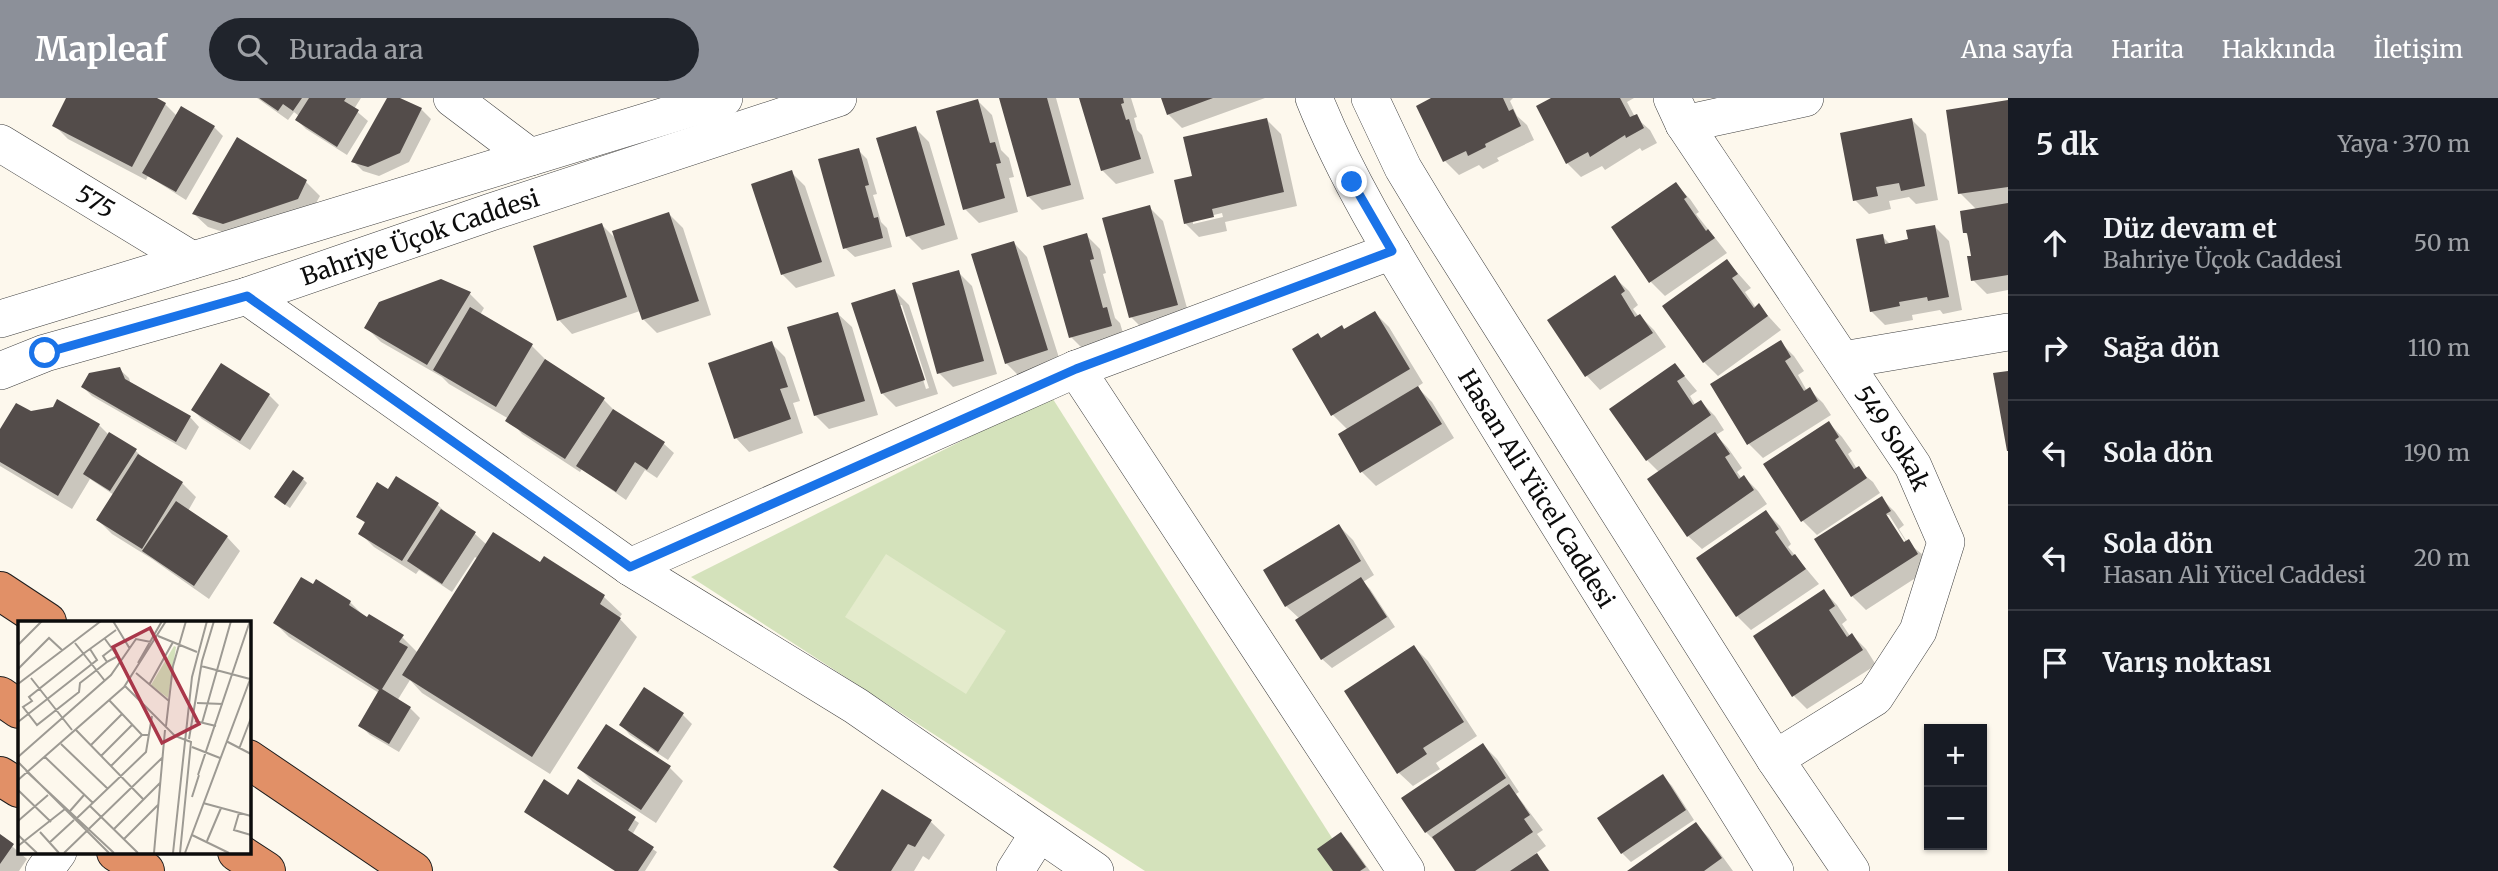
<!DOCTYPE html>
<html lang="tr">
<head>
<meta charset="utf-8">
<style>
	:root { --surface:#171b24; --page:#20242c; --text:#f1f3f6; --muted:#9ea1a6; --line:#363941; --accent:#8c9099 }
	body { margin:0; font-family:Merriweather,serif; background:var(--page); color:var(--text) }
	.controls { position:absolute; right:21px; bottom:21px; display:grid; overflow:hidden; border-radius:0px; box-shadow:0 2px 5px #0004 }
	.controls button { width:63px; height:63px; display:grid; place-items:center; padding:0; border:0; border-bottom:2px solid var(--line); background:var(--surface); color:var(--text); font:35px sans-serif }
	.stop { position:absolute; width:21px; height:21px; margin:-16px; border:5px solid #1a73e8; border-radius:50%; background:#fff }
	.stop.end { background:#1a73e8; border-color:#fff; box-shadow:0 2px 7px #0008 }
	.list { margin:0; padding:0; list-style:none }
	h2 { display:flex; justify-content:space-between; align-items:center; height:91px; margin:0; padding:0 28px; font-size:30px }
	h2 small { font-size:23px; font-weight:400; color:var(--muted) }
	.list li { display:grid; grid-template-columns:46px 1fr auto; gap:21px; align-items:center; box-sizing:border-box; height:105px; padding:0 28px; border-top:2px solid var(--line) }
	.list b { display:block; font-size:26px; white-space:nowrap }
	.list p { margin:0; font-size:23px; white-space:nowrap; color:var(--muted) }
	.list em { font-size:23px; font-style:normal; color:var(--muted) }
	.icon { flex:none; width:38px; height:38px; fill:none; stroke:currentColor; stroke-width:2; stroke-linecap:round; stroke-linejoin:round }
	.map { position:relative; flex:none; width:2008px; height:773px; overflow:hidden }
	header { display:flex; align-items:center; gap:42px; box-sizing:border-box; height:98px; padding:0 35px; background:var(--accent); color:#fff }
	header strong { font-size:33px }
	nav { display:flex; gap:38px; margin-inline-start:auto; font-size:24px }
	.search { width:490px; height:63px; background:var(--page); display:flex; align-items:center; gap:18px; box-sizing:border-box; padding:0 24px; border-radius:38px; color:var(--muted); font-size:26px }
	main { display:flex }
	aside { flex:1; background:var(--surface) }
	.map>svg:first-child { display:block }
	.green { fill:#d4e2bb }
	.pitch { fill:#e4ebcc }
	.shadow { fill:#0003; fill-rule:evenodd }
	.building { fill:#534c4a }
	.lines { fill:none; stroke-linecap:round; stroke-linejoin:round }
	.minor-casing { stroke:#3f3f3f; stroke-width:38 }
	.highway-casing { stroke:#1d1d1d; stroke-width:40 }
	.minor { stroke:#fff; stroke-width:37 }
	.highway { stroke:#e19067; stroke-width:38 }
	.route { stroke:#1a73e8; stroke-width:9 }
	.labels { text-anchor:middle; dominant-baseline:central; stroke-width:7; stroke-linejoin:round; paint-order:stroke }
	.street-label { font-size:24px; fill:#0c0c0c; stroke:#fff }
	.inset-road { fill:none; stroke:#9d9a93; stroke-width:2 }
	.view { fill:#a9374a; fill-opacity:0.15; stroke:#a9374a; stroke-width:3.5 }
	.inset-edge { fill:none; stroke:#0c0c0c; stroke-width:3.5 }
</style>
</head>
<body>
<header>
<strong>Mapleaf</strong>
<div class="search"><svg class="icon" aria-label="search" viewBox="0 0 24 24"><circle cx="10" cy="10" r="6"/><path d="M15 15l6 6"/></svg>Burada ara</div>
<nav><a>Ana sayfa</a><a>Harita</a><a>Hakkında</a><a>İletişim</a></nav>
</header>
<main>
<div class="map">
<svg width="2008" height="773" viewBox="0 0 2008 773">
	<rect width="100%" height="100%" fill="#fdf8ed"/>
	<path class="green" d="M1051,298l302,475h-208l-454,-294z"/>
	<path class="pitch" d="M886,456l120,77 -40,63 -121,-77z"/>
	<path class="shadow" d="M68,0h85l12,6 12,12 37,11 9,9 -37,64 -38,-24 -2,4 -78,-41 -14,-14z
		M257,0h104l-7,11 14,12 -21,34 -41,-26 -9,-9 2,-4 -5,-4 -6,8z
		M389,0h7l25,11 10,10 -22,43 -30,14 -16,-5 -10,-10z
		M1001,0h55l28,101 -42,11 -14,-14z
		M1080,0h51l6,19 -3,1 3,12 5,5 12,38 -38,11 -14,-14z
		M1163,0h102l-83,30 -14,-14z
		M1435,0h78l-3,3 7,15 10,9 7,15 -37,18 2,3 -16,8 -4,-4 -20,10 -14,-14z
		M1555,0h79l-7,4 8,15 15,13 7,13 -15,8 -2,-3 -35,22 -3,-4 -21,11 -14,-14z
		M978,3l14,14 9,35 8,8 5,19 -5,1 9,34 -39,11 -14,-14z
		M2008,4v188l-21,4 -14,-14v-23l-4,-20 -4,-5 12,-22 -17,-17z
		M1267,22l14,14 16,72 -72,16 2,9 -28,6 -14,-14 9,-46zM1222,115l1,4 -30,7v-4z
		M1912,22l14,14 12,66 -22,4 -7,-7 -20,4 2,8 -22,5 -14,-14z
		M915,30l14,14 29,97 -36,11 -14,-14z
		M238,42l68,42 14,14 -9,16 -73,25 -30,-10 -14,-13z
		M858,52l9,9 10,35 -4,1 8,27 6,6 5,19 -37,10 -10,-9z
		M791,74l14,14 30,90 -39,12 -14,-14z
		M1676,87l14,14 9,13 -3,2 31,39 -62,43 -14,-14 -37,-54z
		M1149,109l14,14 27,98 -45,12 -14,-14z
		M669,116l14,14 28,87 -54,18 -14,-14 -3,-8 -68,23 -13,-14 43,-95 15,15z
		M1935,129l14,14 13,69 -19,4 -3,-4 -28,5 1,5 -28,5 -14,-14 11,-75 9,9 19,-4z
		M1086,137l14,14 6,24 -3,1 12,44 5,5 5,17 -40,11 -14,-14z
		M1014,145l13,14 34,107 -41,13 -14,-14z
		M1727,163l24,27 -6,4 11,16 3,-2 22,24 -63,46 -14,-14z
		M958,174l14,14 25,88 -44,13 -14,-14z
		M1615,180l14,13 9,14 -5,4 6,8 1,-1 14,14 12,17 -66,43 -13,-14 -37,-56z
		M441,183l29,13 14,14 -4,7 52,31 14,14 -1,2 59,38 14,14 46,30 10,9 -17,25 -12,-8 -19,30 -44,-31 -2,3 -58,-38 -13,-15 -60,-35 -7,-7 -61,-35 -14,-14z
		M895,193l14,14 29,89 -42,13 -14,-14zM899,207h3l27,83 -3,1z
		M1375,215l14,14 34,56 -6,4 15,15 22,36 -78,48 -14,-14 -14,-42 -15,-15 -11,-76 23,-8z
		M838,216l14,13 26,88 -49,14 -14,-14z
		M1780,244l14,14 10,15 -6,4 9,16 2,-2 14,14 8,12 -68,43 -14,-14 -37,-59z
		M771,245l14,14 15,44 -7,2 10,30 -54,19 -13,-14z
		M1675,267l22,26 -7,5 6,10 5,-4 14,14 9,14 -8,5 12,13 14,20 -5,4 5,7 2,-2 14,14 9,13 -65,45 -14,-13 -28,-63 -13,-13z
		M119,271l10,9 2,7 59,32 9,10 -13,23 -94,-54 -9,-9z
		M269,297l10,10 -29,45 -48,-31 -9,-9z
		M58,303l41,24 10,10 27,16 10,10 36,22 14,14 -8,14 39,26 13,14 -31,48 -57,-40 -40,-25 -14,-14 16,-25 -24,-16 -18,30 -72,-43v-33l31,-20 23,-5z
		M1829,325l13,14 10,14 -4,3 9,15 16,13 7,11 -63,42 -14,-14 -38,-56z
		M303,381l4,4 -17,25 -9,-6z
		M388,394l49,12 15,15 23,15 12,11 54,19 63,33 18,17 -3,4 18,19 -87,137 -128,-81 -12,-13 -13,21 13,7 10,10 -21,34 -29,-17 -10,-10 19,-32 -90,-56 -14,-14 75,-21 14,14 38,21 16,16 60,-94 -3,-2 -23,35 -33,-22 -3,4 -42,-27 -14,-14 6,-9 -8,-8z
		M1881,400l14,14 9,13 -5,4 8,13 16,13 8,13 -65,42 -14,-14zM1884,417h5l21,33 -3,2z
		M1766,414l14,14 11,18 -3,3 31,37 -68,46 -14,-14 -39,-58z
		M1339,428l14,14 21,35 -11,7 7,7 25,38 -63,41 -10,-9 -22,-40 -14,-13z
		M1824,493l13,14 10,15 -5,4 8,12 2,-1 14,14 10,16 -69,44 -13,-13z
		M1414,549l14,14 49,75 -41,27 4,6 -27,17 -14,-13z
		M683,617l9,9 -24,36 -38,-25 -9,-10z
		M1483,647l14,14 22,33 -3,2 27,36 -6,4 9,12 -11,8 15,17h-93l-17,-25 -14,-14z
		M669,669l14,14 -27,42 -63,-41 -14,-14z
		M1663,678l9,10 22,34 -63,42 -9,-9z
		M578,684l61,41 -7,12 25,17 -12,19h-29l-47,-74z
		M931,724l14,13 -16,25 -6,-4 -9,15h-75l-4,-4z
		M1696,726l13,14 24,33h-103z
		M1341,736l9,9 20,28h-35z
		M0,738l27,23 -8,12h-19z"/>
	<path class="building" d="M66,0h91l9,5 -34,64 -80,-41z
		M259,0h43l-9,13 -10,-7 -5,7z
		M309,0h37l-2,3 15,9 -22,37 -42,-27z
		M387,0h13l22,10 -22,45 -32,14 -17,-5z
		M999,0h48l24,87 -44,12z
		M1079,0h44l1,5 -3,1 5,16 3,-1 12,40 -40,12z
		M1161,0h52l-46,17z
		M1431,0h72l6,13 4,-2 8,17 -36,18 1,3 -18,9 -2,-5 -23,11 -27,-56z
		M1551,0h69l10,19 7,-3 7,14 -18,10 -1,-3 -35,22 -2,-5 -22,12 -30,-58z
		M978,1l12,44 5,-1 6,21 -5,1 9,34 -42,12 -27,-99z
		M2008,2v87l-50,7 -12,-84z
		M181,8l34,20 -39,66 -34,-19z
		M1267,20l17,74 -72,17 2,8 -30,7 -10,-44 18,-4 -9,-39z
		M1912,20l13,68 -24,5 -2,-8 -23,4 2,9 -25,5 -13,-68z
		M916,28l29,99 -39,12 -30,-99z
		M237,39l70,43 -9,19 -75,25 -31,-10z
		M859,50l10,37 -4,1 9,32 4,-1 5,21 -40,11 -25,-90z
		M792,72l30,92 -41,13 -30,-91z
		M1676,84l11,15 -3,2 22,32 2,-2 7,9 -66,45 -38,-56z
		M2008,105v72l-37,6 -4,-25h4l-4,-23h-4l-3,-22z
		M1150,107l28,100 -49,13 -27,-100z
		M669,114l30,89 -57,19 -30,-89z
		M602,125l25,74 -70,24 -24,-75z
		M1935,127l14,72 -21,4 -1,-4 -28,5 1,4 -30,6 -14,-73 27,-5 2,10 23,-5 -2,-9z
		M1087,135l7,26 -4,1 13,48 4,-1 5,19 -43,12 -26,-92z
		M1014,143l34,109 -43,14 -34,-110z
		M1727,161l11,15 -6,4 22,30 5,-5 9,13 -65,47 -41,-57z
		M959,172l25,91 -47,13 -25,-91z
		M1615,177l10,16 -4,3 14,23 5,-3 13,19 -68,44 -38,-57z
		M441,181l30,13 -44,73 -63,-37 15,-26z
		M895,191l30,91 -44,14 -30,-91z
		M470,209l63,37 -37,63 -63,-37z
		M1375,213l35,58 -79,47 -39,-67 26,-16 3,5 21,-13 2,4z
		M838,214l27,89 -51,15 -27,-89z
		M1781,242l10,17 -6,4 19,30 6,-4 8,14 -71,44 -37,-61z
		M772,243l16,46 -8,2 11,30 -57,20 -26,-76z
		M545,261l60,39 -40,61 -60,-38z
		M221,265l49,31 -30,47 -49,-31z
		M1675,265l10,13 -8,5 16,24 8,-5 10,15 -65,46 -37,-52z
		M120,269l5,12 66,37 -15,26 -95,-55 8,-14z
		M2008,273v80h-1l-14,-78z
		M1418,288l24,38 -82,49 -22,-39z
		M57,301l43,25 -42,72 -58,-34v-33l16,-26 15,8 22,-4z
		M613,311l52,33 -18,28 -12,-8 -19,30 -40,-26z
		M1829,323l10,16 -4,3 19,29 5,-3 8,12 -66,44 -38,-58z
		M109,334l28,17 -27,42 -27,-17z
		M1715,334l15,22 -5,3 14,22 5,-4 10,15 -67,47 -40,-58z
		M138,356l45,28 -41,67 -46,-29z
		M293,372l11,8 -19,27 -11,-8z
		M396,378l43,27 -37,58 -44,-27 7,-12 -9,-5 21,-35 11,7z
		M1882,398l9,15 -5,3 18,28 5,-3 9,15 -67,43 -37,-58z
		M176,403l52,35 -34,50 -52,-35z
		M441,411l35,23 -34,52 -35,-23z
		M1766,412l13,19 -4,3 17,24 3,-2 11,15 -70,48 -40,-59z
		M1339,426l22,37 -76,46 -22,-37z
		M493,434l47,30 4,-6 61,39 -5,9 21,14 -89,139 -130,-82z
		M301,479l12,7 3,-5 35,22 -2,4 18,12 2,-3 35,21 -5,7 9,5 -26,42 29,18 -22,37 -31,-18 21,-36 -106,-67z
		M1361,479l26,40 -66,43 -26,-40z
		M1824,491l11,17 -6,4 18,27 5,-4 11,17 -71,47 -39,-61z
		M1414,547l50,77 -41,26 4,6 -30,20 -53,-83z
		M644,589l40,26 -26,39 -39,-27z
		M606,626l65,42 -30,44 -64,-42z
		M1483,645l23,35 -81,55 -24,-35z
		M1663,676l23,36 -65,44 -24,-36z
		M544,681l24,16 10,-16 58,38 -8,13 26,17 -16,24h-23l-91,-59z
		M1509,686l21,31 -6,4 9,13 -58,39h-20l-23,-34z
		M882,691l50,31 -17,27 -7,-3 -17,27h-52l-6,-4z
		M1696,724l26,36 -18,13h-77z
		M1341,734l25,35 -6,4h-27l-16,-22z
		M0,736l14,10 -14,20z
		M1537,755l12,18h-39z"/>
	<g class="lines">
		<g class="minor-casing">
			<g id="minor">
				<path d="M452,0l78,59"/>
				<path id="s1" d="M1314,0c40,100 101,190 156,282 100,165 204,327 305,491"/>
				<path d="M1370,0l33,70 29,48 343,543 76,112"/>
				<path id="s2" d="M1672,0l12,26 229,342 33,76 -28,89 -43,66 -100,62"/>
				<path d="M1684,26l121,-26"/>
				<path id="s3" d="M0,45l192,117"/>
				<path d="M247,198l383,271 226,139 239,165"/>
				<path d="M0,221l724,-221"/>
				<path d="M1843,262l165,-28"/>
				<path d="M1076,271l330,502"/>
				<path id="s4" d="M0,273l45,-18 202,-57 244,-84 347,-114"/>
				<path d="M630,469l446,-198 316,-118"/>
				<path d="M44,773l14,-19"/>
				<path d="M1015,773l24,-38"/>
			</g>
		</g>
		<g class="highway-casing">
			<path id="highway" d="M0,493l47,31
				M0,598l19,13
				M248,661l165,112
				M0,678l19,12
				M116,754l29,19
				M237,754l29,19"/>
		</g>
		<use href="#minor" class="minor"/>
		<use href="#highway" class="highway"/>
	</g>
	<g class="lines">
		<path class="route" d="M45,255l202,-57 383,271 446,-198 316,-118 -40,-69"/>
	</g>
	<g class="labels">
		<g class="street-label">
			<text stroke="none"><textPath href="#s3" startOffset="112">575</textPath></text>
			<text stroke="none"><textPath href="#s4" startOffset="441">Bahriye Üçok Caddesi</textPath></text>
			<text stroke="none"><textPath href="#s2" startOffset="406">549 Sokak</textPath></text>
			<text stroke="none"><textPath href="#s1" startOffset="450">Hasan Ali Yücel Caddesi</textPath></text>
		</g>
	</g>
	<g transform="translate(18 523)">
		<rect width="233" height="233" fill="#fdf8ed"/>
		<path d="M156,25l2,1 -8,51 -17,-13z" fill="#d4e2bb"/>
		<path class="inset-road" d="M95,0l17,28M140,15l39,16M87,18l14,19M57,22l30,38M0,24l24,-24M94,28l-9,7 4,6 11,-6M65,33l-54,43 3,4 -9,6 14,18 42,-33 1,-9 27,-21M65,33l33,-24M120,42l24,-42M183,45l49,13M0,48l31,-31 13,12M118,52l33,28M13,57l41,52M0,63l83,-63M131,64l24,-43M107,65l50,50 16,6 -11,111M91,79l33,35h7M179,82l26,1M177,100l21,5M0,101l79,-62 -7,-11M184,102l29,-102M148,105l7,-60 13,-45M58,109l67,69M171,118l13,-78 12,-40M208,120l25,13M43,123l47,45M73,124l31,-31M174,126l28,11M221,128l12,-31M83,135l32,-32M0,136l93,-82 25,-36 15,3M27,136l48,46M0,141l91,91M93,145l31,-31M8,150l88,82M180,154l52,-154M0,159l106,-93 42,-66M0,169l33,32M174,176l7,-22M185,182l48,13M72,185l48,47M52,190l14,-16M221,192l-5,17 17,5M59,197l69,-66 6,-36M0,200l30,-26M96,208l46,-46M22,211l19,21M0,214l19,18M174,214l37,18M106,218l34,-34M189,220l14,-33M31,222l25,-23M0,225l47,-37M46,232l99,-96M136,232l11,-123M155,232l19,-176 15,-56M167,232l66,-176"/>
		<path class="view" d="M132,7l49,96 -37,19 -49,-96z"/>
		<rect width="233" height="233" class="inset-edge"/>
	</g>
</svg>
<div class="controls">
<button>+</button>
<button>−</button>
</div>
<div class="stop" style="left:45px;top:255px"></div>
<div class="stop end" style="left:1352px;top:84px"></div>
</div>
<aside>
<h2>5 dk<small>Yaya · 370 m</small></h2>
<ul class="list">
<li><svg class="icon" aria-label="ahead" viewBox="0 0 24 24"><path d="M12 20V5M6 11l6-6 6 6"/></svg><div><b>Düz devam et</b><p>Bahriye Üçok Caddesi</p></div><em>50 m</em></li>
<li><svg class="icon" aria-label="right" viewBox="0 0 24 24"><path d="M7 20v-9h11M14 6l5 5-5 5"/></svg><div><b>Sağa dön</b></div><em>110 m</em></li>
<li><svg class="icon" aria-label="left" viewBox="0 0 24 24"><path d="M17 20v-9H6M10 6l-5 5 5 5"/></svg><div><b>Sola dön</b></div><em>190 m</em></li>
<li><svg class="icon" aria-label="left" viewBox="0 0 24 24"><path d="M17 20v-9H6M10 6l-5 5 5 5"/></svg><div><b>Sola dön</b><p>Hasan Ali Yücel Caddesi</p></div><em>20 m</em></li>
<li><svg class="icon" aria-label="arrive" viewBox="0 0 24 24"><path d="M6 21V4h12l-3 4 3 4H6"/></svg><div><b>Varış noktası</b></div></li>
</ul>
</aside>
</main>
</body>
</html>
